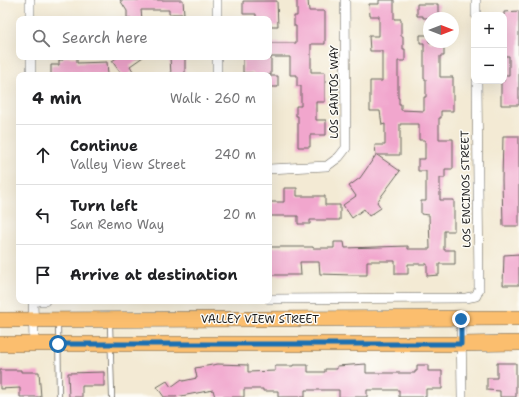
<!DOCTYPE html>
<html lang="en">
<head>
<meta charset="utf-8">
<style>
	:root { --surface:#fff; --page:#f2f2f2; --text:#202124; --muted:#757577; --line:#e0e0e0 }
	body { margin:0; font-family:"Shantell Sans",sans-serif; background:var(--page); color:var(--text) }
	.controls { position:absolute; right:12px; top:12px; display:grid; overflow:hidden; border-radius:8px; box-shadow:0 4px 16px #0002 }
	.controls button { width:36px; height:36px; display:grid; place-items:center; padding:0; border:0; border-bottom:1px solid var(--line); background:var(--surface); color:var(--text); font:20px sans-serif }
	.compass { position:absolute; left:423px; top:12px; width:36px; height:36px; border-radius:50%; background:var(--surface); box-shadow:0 4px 16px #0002; rotate:90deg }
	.stop { position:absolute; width:12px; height:12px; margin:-9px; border:3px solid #1f6fb2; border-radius:50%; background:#fff }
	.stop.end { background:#1f6fb2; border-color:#fff; box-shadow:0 1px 4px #0008 }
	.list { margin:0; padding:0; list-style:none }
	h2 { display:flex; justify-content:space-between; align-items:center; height:52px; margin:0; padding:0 16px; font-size:17px }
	h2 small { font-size:13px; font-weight:400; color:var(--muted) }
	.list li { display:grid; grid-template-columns:26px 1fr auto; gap:12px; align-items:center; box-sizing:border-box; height:60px; padding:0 16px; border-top:1px solid var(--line) }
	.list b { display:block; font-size:15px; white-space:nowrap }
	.list p { margin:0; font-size:13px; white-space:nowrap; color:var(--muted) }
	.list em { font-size:13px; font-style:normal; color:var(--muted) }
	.icon { flex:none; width:22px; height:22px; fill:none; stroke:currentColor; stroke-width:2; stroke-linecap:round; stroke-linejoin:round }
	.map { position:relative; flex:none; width:519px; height:397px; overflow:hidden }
	.search { position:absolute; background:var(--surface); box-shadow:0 4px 16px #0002; left:16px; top:16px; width:256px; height:44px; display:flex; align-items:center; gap:10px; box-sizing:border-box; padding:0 14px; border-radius:8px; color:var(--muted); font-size:15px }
	.panel { position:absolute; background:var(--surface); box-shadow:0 4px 16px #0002; left:16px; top:72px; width:256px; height:232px; border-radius:8px }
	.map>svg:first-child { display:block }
	.building { fill:#f1a6cd }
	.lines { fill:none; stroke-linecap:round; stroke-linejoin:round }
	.service-casing { stroke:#67645c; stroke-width:6 }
	.minor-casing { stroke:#67645c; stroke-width:10 }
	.primary-casing { stroke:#67645c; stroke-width:16 }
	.service { stroke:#fff; stroke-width:4.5 }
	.minor { stroke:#fff; stroke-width:9 }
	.primary { stroke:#fbbe6e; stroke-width:15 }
	.route { stroke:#1f6fb2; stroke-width:5 }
	.labels { text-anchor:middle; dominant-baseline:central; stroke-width:3; stroke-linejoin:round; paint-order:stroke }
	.street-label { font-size:11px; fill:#1c1c1c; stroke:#fdfcf7 }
</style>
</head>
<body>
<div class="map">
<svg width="519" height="397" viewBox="0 0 519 397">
	<rect width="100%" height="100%" fill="#fdfcf7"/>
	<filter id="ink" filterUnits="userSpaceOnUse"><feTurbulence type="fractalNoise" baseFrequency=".025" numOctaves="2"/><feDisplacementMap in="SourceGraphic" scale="8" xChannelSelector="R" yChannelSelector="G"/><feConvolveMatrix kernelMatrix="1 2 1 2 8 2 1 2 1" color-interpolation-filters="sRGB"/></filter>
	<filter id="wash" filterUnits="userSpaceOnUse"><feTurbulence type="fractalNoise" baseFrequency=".012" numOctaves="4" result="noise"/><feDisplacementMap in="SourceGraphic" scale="16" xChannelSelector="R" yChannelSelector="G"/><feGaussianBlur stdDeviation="0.9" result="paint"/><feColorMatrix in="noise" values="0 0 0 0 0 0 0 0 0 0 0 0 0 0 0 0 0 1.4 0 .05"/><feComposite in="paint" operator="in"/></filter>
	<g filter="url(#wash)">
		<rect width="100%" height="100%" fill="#f3ead4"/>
		<g id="blocks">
			<path class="building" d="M120,0h63l1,14h-15v-4h-28l1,9h-15v-8z
				M297,0h11l1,11h16v33h-14v28h14v30h-9v18h10v15h-16v12h-12v-31h-2v-10h5v-20h-4v-11h-7v-18h-19v18h-18v-2h-10v-16h26v-14h27v-17h-2v-10h3z
				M379,0h15v19h7v17h2v13h2v12h-7v37h1v6h2v6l23,1v-14h2v-18h-2v-36h-4v-8h9v7h15v14h-4v21h13v34h-12v7h-2v21h14v30h-8v9h-5v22h14v31h-10v19h11v14h-16v11l-12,1v-12h-19v10h-13v-13h-28v14h-15l-32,-1 -1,-12h-19l1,13h-32v-28h44v1h21v-6h10l1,6 63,-2v3h22l-1,-34 -8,-1v-13h5v-30h-8v-12h7v-19h-6v-16h-19v31h-23l23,16 -23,31 4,6 -12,8 -5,-7 -12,9 -9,-13 13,-9 -7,-10 11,-8 16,-23 -1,-10h10v-21l-3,1 -2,-14h-10v-30h12v-30h-12l-1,-15h10v-20h-9l-1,-12h10z
				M243,1h34l1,25h-9v-7h-13v-5h-13z
				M417,4h21v14h-15v-2h-6z
				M519,11v94h-18v-24h3v-6h5v-19h-5v-44z
				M63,57h14v6l30,-1 1,13h-57v-10h8v-5h4z
				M118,57h25l-13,9 3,5 -6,4h-5l-10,-14z
				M170,57h15v18h-14z
				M269,76h9v11h-9z
				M503,136h16v90h-16l-1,-46z
				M284,188h13v8h28v9h15v15h-30v4h-12v-8h-29v-14h15z
				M519,254v31h-16l1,-30z
				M497,363h19v34h-16v-6l-13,-1v-12h10z
				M218,364l30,1v7l27,-1v-5h18v-1h15v7h17v-3h12v-3l29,-2v9h49v-2h2v-6h11v6h14v18h-16v8h-27v-7h-32v7h-28v-7h-34v7h-27v-6h-15v-2h-19v8h-29l-2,-7 -37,7h-12l-7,-10 10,-6 4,6 11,-8 1,2 14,-3 -2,-10z
				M0,370h21v2h18l2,25h-21v-9l-20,1z
				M104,372v14h-22v11h-13l-1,-24z"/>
		</g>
	</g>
	<g filter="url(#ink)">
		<use href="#blocks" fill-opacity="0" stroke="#67645c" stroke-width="1"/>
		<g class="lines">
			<g class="service-casing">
				<path id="service" d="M58,323l1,74
					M110,323l2,74"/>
			</g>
			<g class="minor-casing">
				<path id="minor" d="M30,0v19
					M476,0v15
					M217,19v-19
					M31,57v18
					M217,75v-18
					M269,169l58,-3 12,-9 7,-9 -1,-148
					M269,299l197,-1 10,-2 3,-7 -2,-208
					M33,301l1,43
					M33,301h12
					M461,319l1,78"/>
			</g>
			<g class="primary-casing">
				<path id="primary" d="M0,320l519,-2
					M0,344h461l58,-1"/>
			</g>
			<use href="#service" class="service"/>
			<use href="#minor" class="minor"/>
			<use href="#primary" class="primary"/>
		</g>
	</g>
	<g class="lines" filter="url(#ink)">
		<path class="route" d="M58,344h403v-25"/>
	</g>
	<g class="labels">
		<g class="street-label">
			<text transform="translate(334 92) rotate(-90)">LOS SANTOS WAY</text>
			<text transform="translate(466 189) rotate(-91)">LOS ENCINOS STREET</text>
			<text x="260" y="319">VALLEY VIEW STREET</text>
		</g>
	</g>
</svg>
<div class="controls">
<button>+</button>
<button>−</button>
</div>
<svg class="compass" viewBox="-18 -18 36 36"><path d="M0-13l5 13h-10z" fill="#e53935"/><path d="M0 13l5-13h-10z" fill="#757577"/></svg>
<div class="stop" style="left:58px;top:344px"></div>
<div class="stop end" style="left:461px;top:319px"></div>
<div class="search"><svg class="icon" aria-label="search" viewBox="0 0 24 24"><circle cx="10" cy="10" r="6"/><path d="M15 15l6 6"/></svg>Search here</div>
<section class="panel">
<h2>4 min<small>Walk · 260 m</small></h2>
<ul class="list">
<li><svg class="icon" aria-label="ahead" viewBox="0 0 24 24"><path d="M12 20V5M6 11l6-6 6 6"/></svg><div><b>Continue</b><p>Valley View Street</p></div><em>240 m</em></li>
<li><svg class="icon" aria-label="left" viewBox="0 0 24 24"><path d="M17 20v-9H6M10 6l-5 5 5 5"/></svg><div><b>Turn left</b><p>San Remo Way</p></div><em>20 m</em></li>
<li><svg class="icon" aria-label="arrive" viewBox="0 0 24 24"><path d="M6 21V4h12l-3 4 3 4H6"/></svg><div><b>Arrive at destination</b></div></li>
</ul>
</section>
</div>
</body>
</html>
